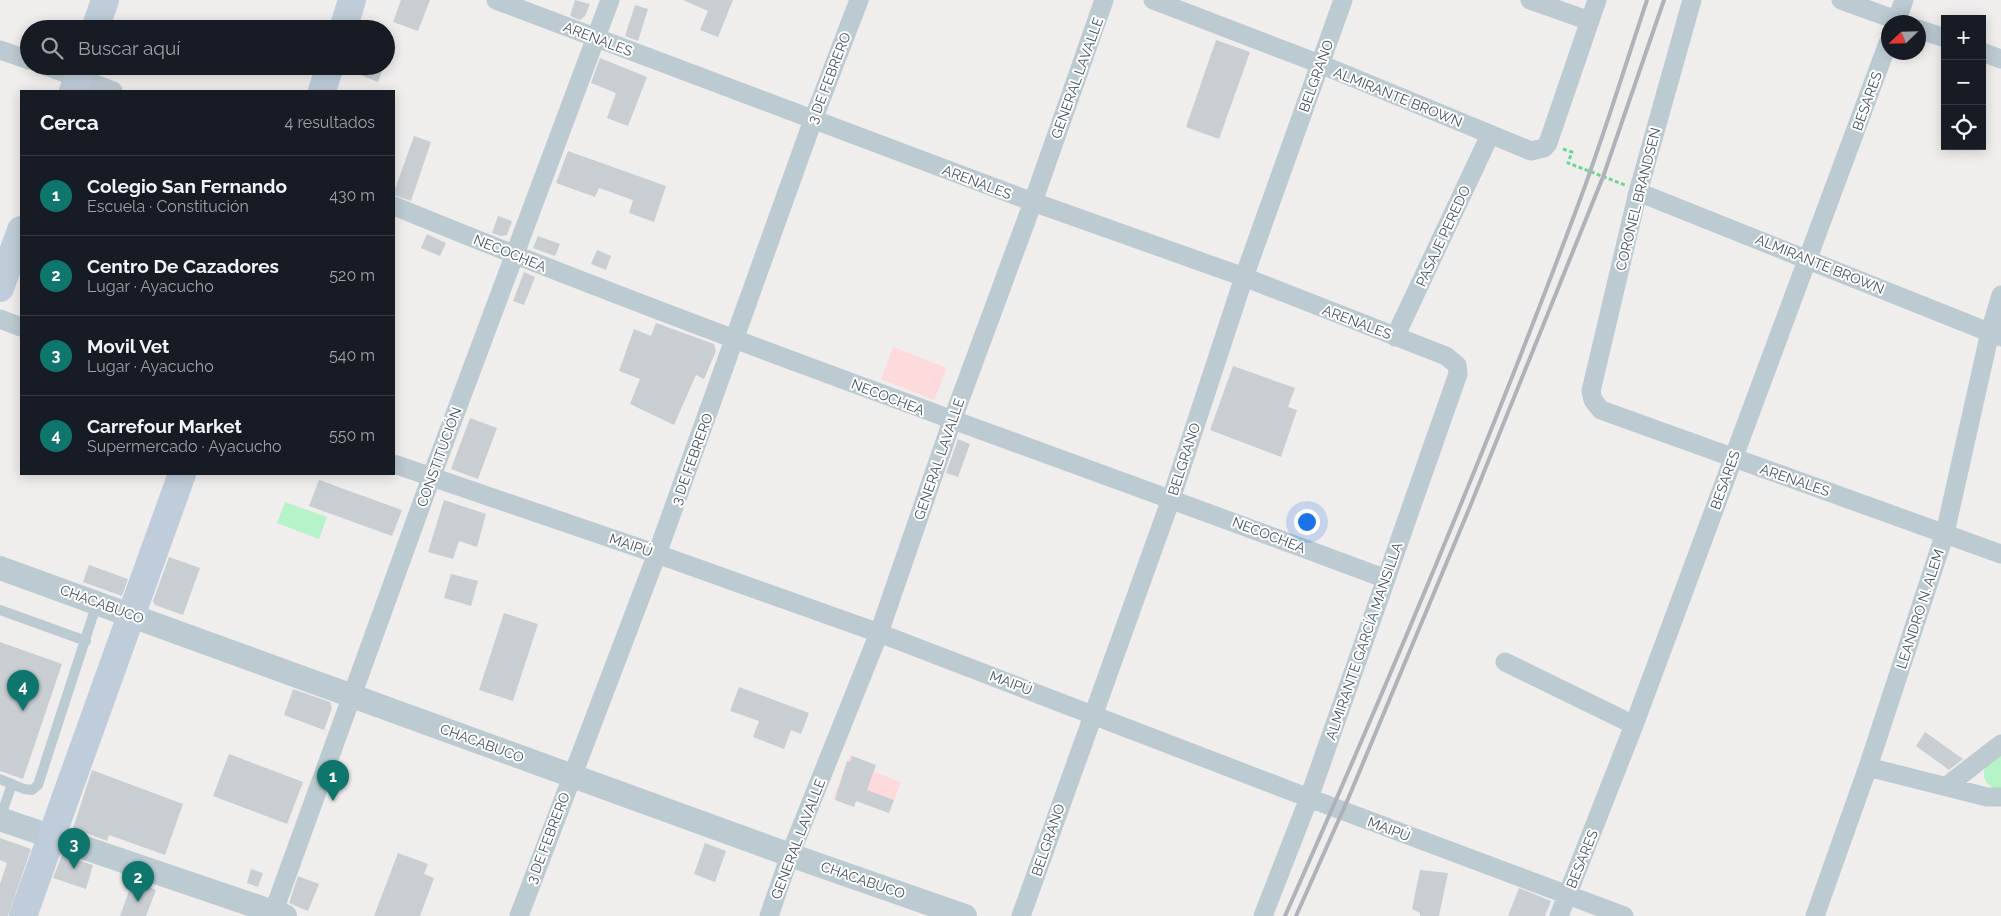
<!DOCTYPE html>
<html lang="es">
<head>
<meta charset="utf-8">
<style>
	:root { --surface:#171b24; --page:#242831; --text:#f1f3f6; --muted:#9ea1a6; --line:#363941; --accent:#0f766e }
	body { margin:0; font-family:Raleway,sans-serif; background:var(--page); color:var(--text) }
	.controls { position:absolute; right:15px; top:15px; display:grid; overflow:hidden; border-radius:0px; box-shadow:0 2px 12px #0003 }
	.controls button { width:45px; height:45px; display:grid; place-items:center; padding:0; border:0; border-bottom:1px solid var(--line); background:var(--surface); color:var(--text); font:25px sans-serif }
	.compass { position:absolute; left:1881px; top:15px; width:45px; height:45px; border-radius:50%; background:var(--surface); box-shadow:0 2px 12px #0003; rotate:247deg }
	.you { position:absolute; left:1306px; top:521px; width:18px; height:18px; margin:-12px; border:4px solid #fff; border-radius:50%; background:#1a73e8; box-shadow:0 0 0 8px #1a73e833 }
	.badge { display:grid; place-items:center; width:32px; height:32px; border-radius:50%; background:var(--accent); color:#fff; font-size:16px; font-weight:700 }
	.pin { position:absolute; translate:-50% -41px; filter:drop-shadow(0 1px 2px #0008) }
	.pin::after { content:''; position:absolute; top:26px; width:18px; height:15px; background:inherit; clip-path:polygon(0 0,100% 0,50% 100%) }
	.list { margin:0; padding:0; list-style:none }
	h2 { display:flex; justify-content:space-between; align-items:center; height:65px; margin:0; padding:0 20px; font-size:21px }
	h2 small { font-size:16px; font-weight:400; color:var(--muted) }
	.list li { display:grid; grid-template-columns:32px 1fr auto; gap:15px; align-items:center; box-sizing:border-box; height:80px; padding:0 20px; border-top:1px solid var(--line) }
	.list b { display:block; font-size:19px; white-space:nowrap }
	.list p { margin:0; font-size:16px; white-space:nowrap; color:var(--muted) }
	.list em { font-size:16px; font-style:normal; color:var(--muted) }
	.icon { flex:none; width:28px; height:28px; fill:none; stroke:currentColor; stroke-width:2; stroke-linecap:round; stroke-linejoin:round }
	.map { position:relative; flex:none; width:2001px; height:916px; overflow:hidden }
	.search { position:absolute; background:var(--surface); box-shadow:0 2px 12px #0003; left:20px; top:20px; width:375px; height:55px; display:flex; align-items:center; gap:12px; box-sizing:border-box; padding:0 18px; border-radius:28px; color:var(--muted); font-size:19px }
	.panel { position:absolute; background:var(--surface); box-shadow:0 2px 12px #0003; left:20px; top:90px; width:375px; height:385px; border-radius:0px }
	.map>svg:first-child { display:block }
	.medical { fill:#fddadb }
	.green { fill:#b7f3c8 }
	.building { fill:#c9ced3 }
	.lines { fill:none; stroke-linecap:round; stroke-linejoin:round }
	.path { stroke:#6cd497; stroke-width:3; stroke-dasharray:4 2.5; stroke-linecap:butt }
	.service { stroke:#bccad1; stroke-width:10 }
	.minor { stroke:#bccad1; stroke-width:19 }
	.tertiary { stroke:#bccad1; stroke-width:24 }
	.secondary { stroke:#becdd9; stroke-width:28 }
	.rail { stroke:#afb3b9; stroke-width:4 }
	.labels { text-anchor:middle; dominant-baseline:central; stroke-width:4; stroke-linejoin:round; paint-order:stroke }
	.street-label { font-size:14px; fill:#44535c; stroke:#fff }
</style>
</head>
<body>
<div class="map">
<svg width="2001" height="916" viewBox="0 0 2001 916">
	<rect width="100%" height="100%" fill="#f0eded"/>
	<path class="medical" d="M893,347l54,21 -13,32 -53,-21z
		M850,755l26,10 -2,7 27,10 -12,31 -33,-12 -2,6 -21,-8z"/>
	<path class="green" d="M285,502l42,15 -8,22 -42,-16z
		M2001,752v39c-11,-2 -22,-13 -15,-25 3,-5 10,-10 15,-14z"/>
	<path class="building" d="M401,0h29l-12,31 -25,-9z
		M575,0l15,4 -5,12 -5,4 -10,-4z
		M683,0h50l-15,37 -18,-7 8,-19z
		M635,5l13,4 -10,32 -13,-5z
		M1216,40l34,12 -31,87 -33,-12z
		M600,58l47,19 -19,49 -21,-8 9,-25 -25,-10z
		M345,66h39l-6,16 -33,-13z
		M414,136l17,6 -20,59 -17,-6v-3z
		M568,151l98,35 -12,36 -25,-9 4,-13 -34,-12 -4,9 -39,-14z
		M498,216l14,5 -5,14 -6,1 -9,-3z
		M427,234l19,9 -6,13 -19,-8z
		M538,236l22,8 -5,12 -22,-8z
		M597,250l14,6 -5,14 -15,-6z
		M524,272l11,5 -11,28 -11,-4z
		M656,323l58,21 2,7 -12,28 -8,-4 -22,50 -44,-21 10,-25 -21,-8 15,-42 17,7z
		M1233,366l62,22 -7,19 9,3 -16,47 -71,-27z
		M470,418l27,10 -19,51 -27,-10z
		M958,439l12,5 -12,33 -12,-4z
		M319,480l83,30 -10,26 -83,-30z
		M444,500l42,14 -9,33 -18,-6 -6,18 -25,-7z
		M169,557l31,11 -17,47 -28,-10 -2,-4z
		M89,565l39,14 -6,17 -39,-14z
		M451,574l27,7 -7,25 -27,-8z
		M504,613l34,11 -25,77 -34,-11z
		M0,642l62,22 -39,115 -23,-8z
		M739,687l70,26 -8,21 -10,-4 -7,19 -31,-12 6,-16 -29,-10z
		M293,689l37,13 2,6 -8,22 -40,-15z
		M1925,732l38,27 -14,11 -33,-24z
		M229,754l74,28 -16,42 -74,-28z
		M852,756l24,9 -9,25 27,10 -5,13 -33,-12 -2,6 -19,-7 12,-39 3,1z
		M92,770l91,34 -18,51 -56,-20 -2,6 -34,-13z
		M0,838l31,11 -23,67h-8v-32l7,-21 -7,-3z
		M705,843l21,8 -11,31 -21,-8z
		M398,853l30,11 -4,10 10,4 -14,38h-46z
		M62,855l31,10 -7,24 -33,-11z
		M251,869l12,4 -5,14 -11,-4z
		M1420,870l28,3 -9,43h-19v-3l-8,-4z
		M298,876l21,8 -11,27 -19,-8z
		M133,880l23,10 -10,26h-26z
		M1519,888l32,13 -6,15h-37z"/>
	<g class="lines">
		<path class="path" d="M1563,149l9,3 -4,11 57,22"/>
		<path class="service" d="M0,610l86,31
			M0,779l24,10 8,1 6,-5 59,-182
			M0,819l12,-35"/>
		<path class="minor" d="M496,0l537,202 211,75 202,79 11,9 1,9 -149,424 -46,118
			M1153,0l167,64 211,87 13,-3 4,-5 49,-143
			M1530,0l60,21
			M1692,0l-54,192 -47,199 2,9 8,10 400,144
			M1841,0l61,22
			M1896,22l8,-22
			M1918,29l27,9
			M0,50l29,10
			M1982,52l19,7
			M47,66l66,25
			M1638,192l363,145
			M394,206c327,134 661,249 992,373
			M0,319l21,8
			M1395,337l95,-202
			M394,464l263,90 222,79 430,165 315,118
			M1505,662l129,63
			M1868,767l119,30h14
			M1948,785l53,-41
			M272,916l159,-438 179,-478
			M519,916l138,-362 156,-434 46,-120
			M769,916l21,-61 89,-222 73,-212 81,-219 71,-202
			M1021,916l150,-417 73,-222 99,-277
			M1559,916l75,-191 254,-682
			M1815,916l53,-149 77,-234 45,-201 11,-37"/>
		<path class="tertiary" d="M0,568l790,287 175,61
			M0,819l285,97"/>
		<path class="secondary" d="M95,29l10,-29
			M343,29l9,-29
			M73,91l9,-25
			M322,91l8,-25
			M0,288l21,-58
			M23,916l159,-442"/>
		<path class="rail" d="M1285,916c105,-237 206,-476 296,-719 24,-65 44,-131 66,-197
			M1296,916l52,-117 121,-290 134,-332 61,-177"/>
	</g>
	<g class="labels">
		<g class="street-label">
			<text transform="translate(598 39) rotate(21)">ARENALES</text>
			<text transform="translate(1316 76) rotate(-70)">BELGRANO</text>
			<text transform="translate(829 78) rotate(-69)">3 DE FEBRERO</text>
			<text transform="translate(1077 78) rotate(-70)">GENERAL LAVALLE</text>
			<text transform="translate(1398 97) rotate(22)">ALMIRANTE BROWN</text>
			<text transform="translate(1867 101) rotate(-70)">BESARES</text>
			<text transform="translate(977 182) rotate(21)">ARENALES</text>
			<text transform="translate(1638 199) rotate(-76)">CORONEL BRANDSEN</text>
			<text transform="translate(1443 236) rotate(-65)">PASAJE PEREDO</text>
			<text transform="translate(510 253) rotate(22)">NECOCHEA</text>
			<text transform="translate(1820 264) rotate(22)">ALMIRANTE BROWN</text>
			<text transform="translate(1357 322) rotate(21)">ARENALES</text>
			<text transform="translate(888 397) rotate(21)">NECOCHEA</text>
			<text transform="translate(439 457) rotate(-70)">CONSTITUCIÓN</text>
			<text transform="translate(692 459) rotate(-70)">3 DE FEBRERO</text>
			<text transform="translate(939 459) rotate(-71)">GENERAL LAVALLE</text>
			<text transform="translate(1184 459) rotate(-72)">BELGRANO</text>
			<text transform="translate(1725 480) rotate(-70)">BESARES</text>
			<text transform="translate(1795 480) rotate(19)">ARENALES</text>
			<text transform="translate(1269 535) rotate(21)">NECOCHEA</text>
			<text transform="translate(631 545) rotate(19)">MAIPÚ</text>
			<text transform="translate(102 604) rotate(20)">CHACABUCO</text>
			<text transform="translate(1920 609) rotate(-72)">LEANDRO N. ALEM</text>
			<text transform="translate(1364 641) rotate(-71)">ALMIRANTE GARCÍA MANSILLA</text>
			<text transform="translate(1011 683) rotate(21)">MAIPÚ</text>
			<text transform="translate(482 743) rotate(20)">CHACABUCO</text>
			<text transform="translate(1389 829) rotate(21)">MAIPÚ</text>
			<text transform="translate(548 838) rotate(-69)">3 DE FEBRERO</text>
			<text transform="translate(798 839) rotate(-69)">GENERAL LAVALLE</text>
			<text transform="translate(1048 840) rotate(-71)">BELGRANO</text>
			<text transform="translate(1582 859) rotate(-68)">BESARES</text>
			<text transform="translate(863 880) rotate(19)">CHACABUCO</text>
		</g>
	</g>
</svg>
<div class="controls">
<button>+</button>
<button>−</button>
<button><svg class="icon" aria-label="locate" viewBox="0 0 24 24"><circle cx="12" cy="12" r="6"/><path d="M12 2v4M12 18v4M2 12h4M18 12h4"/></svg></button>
</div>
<svg class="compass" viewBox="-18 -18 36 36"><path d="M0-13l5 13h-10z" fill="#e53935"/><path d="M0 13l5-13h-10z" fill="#9ea1a6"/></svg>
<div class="you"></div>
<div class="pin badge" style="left:333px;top:801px">1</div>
<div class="pin badge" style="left:138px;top:902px">2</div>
<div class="pin badge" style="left:74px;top:869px">3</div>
<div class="pin badge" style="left:23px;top:711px">4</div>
<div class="search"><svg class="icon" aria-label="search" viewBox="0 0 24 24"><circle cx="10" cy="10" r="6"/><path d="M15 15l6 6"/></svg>Buscar aquí</div>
<section class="panel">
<h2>Cerca<small>4 resultados</small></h2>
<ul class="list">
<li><span class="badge">1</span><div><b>Colegio San Fernando</b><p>Escuela · Constitución</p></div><em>430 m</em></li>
<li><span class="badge">2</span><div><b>Centro De Cazadores</b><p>Lugar · Ayacucho</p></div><em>520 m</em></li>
<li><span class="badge">3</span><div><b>Movil Vet</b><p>Lugar · Ayacucho</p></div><em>540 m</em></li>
<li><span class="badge">4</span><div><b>Carrefour Market</b><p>Supermercado · Ayacucho</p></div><em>550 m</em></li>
</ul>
</section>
</div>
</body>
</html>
